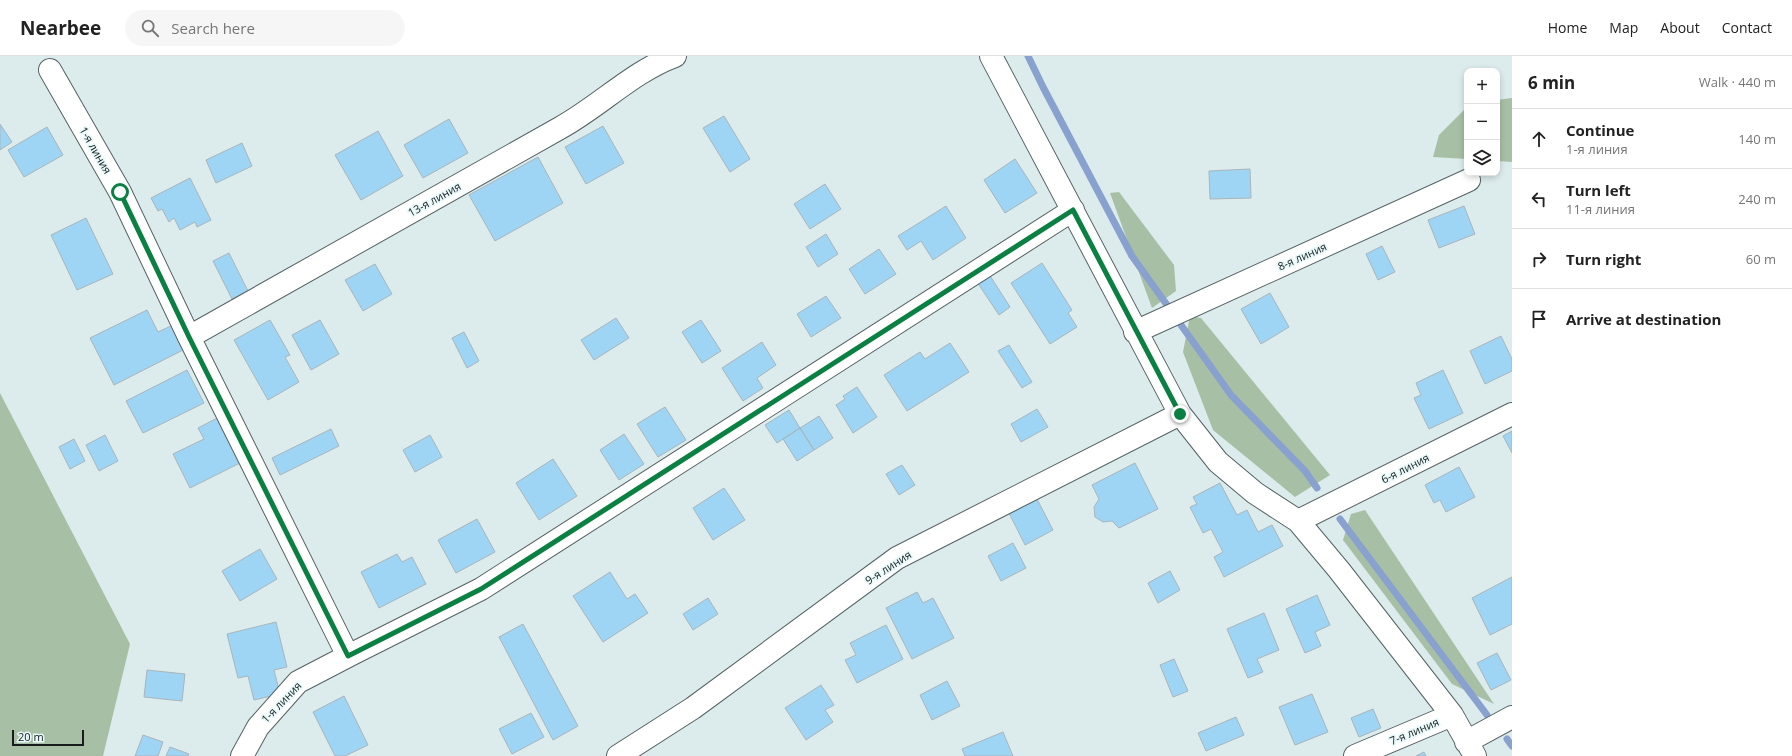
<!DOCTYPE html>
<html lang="en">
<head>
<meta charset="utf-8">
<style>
	:root { --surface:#fff; --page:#f6f6f6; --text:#222; --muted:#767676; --line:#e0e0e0 }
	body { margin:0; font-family:"Open Sans",sans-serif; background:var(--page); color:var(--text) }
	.controls { position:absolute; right:12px; top:12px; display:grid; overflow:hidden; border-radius:8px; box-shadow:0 2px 6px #0003 }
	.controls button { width:36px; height:36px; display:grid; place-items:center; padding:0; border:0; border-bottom:1px solid var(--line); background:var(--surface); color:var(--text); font:20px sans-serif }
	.scale { position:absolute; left:12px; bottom:10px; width:72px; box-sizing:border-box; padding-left:4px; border:2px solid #171c1d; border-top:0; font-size:11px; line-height:14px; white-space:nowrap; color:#171c1d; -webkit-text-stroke:3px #e9f9fa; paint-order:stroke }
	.stop { position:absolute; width:12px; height:12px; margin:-9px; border:3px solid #0b8043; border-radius:50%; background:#fff }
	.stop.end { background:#0b8043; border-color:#fff; box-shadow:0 1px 4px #0008 }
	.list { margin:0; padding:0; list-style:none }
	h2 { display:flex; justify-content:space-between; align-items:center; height:52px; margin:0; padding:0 16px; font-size:17px }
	h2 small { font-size:13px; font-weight:400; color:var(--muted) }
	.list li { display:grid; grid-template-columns:26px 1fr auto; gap:12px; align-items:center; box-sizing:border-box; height:60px; padding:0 16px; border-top:1px solid var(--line) }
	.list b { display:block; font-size:15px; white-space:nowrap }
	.list p { margin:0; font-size:13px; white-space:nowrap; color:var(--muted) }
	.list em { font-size:13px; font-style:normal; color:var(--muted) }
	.icon { flex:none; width:22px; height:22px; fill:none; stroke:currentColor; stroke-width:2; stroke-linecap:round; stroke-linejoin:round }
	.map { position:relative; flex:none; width:1512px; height:700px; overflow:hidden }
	header { display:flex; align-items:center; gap:24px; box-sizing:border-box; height:56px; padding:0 20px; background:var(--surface); border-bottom:1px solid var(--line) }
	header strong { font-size:19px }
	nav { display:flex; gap:22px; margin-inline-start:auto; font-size:14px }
	.search { width:280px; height:36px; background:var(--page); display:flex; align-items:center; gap:10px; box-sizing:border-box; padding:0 14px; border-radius:22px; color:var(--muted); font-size:15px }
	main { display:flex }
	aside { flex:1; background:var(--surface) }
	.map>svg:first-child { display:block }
	.green { fill:#a7c0a5 }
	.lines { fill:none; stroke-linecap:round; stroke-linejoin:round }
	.stream { stroke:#89a1ce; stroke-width:7 }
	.building { fill:#9ed5f4; stroke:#a9b5bb }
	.minor-casing { stroke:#556263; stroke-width:24 }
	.minor { stroke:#fff; stroke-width:22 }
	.route { stroke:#0b8043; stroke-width:5 }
	.labels { text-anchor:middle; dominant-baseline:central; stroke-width:3.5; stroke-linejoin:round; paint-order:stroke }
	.street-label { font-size:11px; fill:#171c1d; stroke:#e9f9fa }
</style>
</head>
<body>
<header>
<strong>Nearbee</strong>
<div class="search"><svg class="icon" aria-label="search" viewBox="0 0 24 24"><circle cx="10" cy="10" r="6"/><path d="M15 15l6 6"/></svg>Search here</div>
<nav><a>Home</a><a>Map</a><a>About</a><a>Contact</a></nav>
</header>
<main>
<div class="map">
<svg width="1512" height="700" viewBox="0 0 1512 700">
	<rect width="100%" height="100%" fill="#dcebec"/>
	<path class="green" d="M1512,42v64l-15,-1v-61z
		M1467,51v52l-34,-2 6,-22z
		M1119,136l55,73 2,26 -24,17 -42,-115z
		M1190,260l11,2 129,157 -35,22 -82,-67 -30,-78z
		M0,337l130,251 -27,112h-103z
		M1365,454l129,194 -42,-20 -109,-144 8,-26z"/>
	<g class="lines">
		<path class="stream" d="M1028,0l15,31 89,169 35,49
			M1181,269l50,70 74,76 12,17
			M1340,463l147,196
			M1507,683l5,7"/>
	</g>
	<path class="building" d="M724,60l26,43 -20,13 -27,-44z
		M449,63l19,34 -45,25 -19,-33z
		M0,68l12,18 -12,8z
		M603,70l21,37 -38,21 -21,-37z
		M47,71l16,28 -39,22 -16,-27z
		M378,75l25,45 -42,24 -26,-45z
		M242,87l10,23 -36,17 -10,-23z
		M538,101l25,46 -68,38 -26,-46z
		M1015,103l22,34 -32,20 -21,-33z
		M1250,113l1,29 -41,1 -1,-28z
		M190,122l21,42 -14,7 -2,-5 -15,8 -6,-12 -5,4 -7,-13 -4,2 -7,-13z
		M825,128l16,25 -31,20 -16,-25z
		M946,150l20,32 -33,22 -12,-19 -14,9 -9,-14z
		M1464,150l11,28 -36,14 -11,-28z
		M86,162l27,56 -36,16 -26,-55z
		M826,178l12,20 -20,13 -12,-20z
		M1382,190l13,26 -17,8 -12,-26z
		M879,193l17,25 -31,20 -16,-25z
		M229,197l19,38 -16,8 -19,-38z
		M1042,207l30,47 -4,3 9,14 -27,17 -39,-61z
		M375,208l17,30 -29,17 -18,-31z
		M987,215l23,36 -11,8 -24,-36z
		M1270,237l19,34 -28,17 -20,-35z
		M826,240l15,22 -30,19 -14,-23z
		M147,254l11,22 15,-7 12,24 -71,36 -24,-47z
		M616,262l13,20 -35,22 -13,-20z
		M270,264l20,35 -5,2 14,25 -31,18 -34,-60z
		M320,264l19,34 -28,16 -19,-35z
		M701,264l20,31 -19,12 -20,-31z
		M464,276l15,29 -12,7 -15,-30z
		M1501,280l11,23v12l-27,13 -15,-33z
		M762,286l14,23 -19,13 6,10 -20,13 -21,-33z
		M950,287l19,29 -62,39 -23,-36 36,-23 5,7z
		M1009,289l23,37 -10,6 -24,-37z
		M187,314l17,33 -61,30 -17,-32z
		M1443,314l20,43 -34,16 -15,-31 7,-3 -5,-12z
		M857,331l20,30 -24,16 -17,-28 9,-6 -2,-3z
		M665,351l21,33 -28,17 -21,-33z
		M1037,353l11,18 -27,15 -10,-18z
		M789,354l11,18 -23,15 -12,-18z
		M221,360l23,45 -54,27 -17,-34 31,-15 -6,-11z
		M819,360l14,22 -19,12 -14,-22z
		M800,372l14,22 -17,11 -14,-22z
		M331,373l8,17 -59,29 -8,-17z
		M1512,375v22l-9,-17z
		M624,378l20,30 -25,16 -19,-30z
		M105,379l13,26 -19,10 -13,-26z
		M430,379l12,22 -27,15 -12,-22z
		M74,383l11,22 -15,8 -11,-22z
		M553,403l24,37 -38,24 -23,-37z
		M1135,407l23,46 -39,19 -7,-7 -9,1 -8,-5 -1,-10 5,-8 -7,-14z
		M902,409l13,20 -16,10 -13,-21z
		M1459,411l16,30 -29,15 -6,-12 -6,3 -9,-18z
		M1220,427l17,32 10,-5 11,22 14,-7 11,21 -59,31 -10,-20 9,-5 -12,-23 -8,4 -13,-26 7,-3 -4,-7z
		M724,432l21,32 -32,20 -20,-32z
		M1037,443l16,31 -28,15 -16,-32z
		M477,463l18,33 -39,21 -18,-33z
		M1013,487l13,25 -25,13 -13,-25z
		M260,493l17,30 -37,22 -18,-30z
		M397,498l5,8 10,-5 14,27 -47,24 -18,-36z
		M1170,515l10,19 -22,13 -10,-20z
		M610,516l17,27 8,-5 13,19 -45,29 -30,-46z
		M1512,521v47l-22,11 -18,-37z
		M917,536l6,11 10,-5 21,40 -42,21 -26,-51z
		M1317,539l13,30 -15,7 6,14 -16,7 -19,-44z
		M708,542l10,16 -25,16 -10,-16z
		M1264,557l15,37 -22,9 6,13 -15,6 -21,-49z
		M276,566l11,45 -13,3 6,24 -26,6 -6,-24 -10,2 -11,-44z
		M523,568l55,102 -25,14 -54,-103z
		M886,569l17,34 -46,24 -12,-23 11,-5 -6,-12z
		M1497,597l14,27 -20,10 -14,-27z
		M1174,603l14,32 -15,6 -13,-32z
		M147,614l38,4 -3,27 -38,-4z
		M947,625l13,25 -28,14 -12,-25z
		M821,629l13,20 -9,5 8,12 -27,18 -21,-32z
		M1312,638l16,38 -33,13 -16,-38z
		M344,640l24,49 -23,11h-10l-22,-44z
		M1373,653l8,19 -22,9 -8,-19z
		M531,657l13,24 -32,17 -13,-25z
		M1236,661l8,18 -38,16 -8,-18z
		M1003,676l10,24h-48l-3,-7z
		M143,679l20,7 -5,14h-23z
		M170,691l19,7 -1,2h-22z
		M1424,696l2,4h-10z"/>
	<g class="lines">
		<g class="minor-casing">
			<path id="minor" d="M991,0l189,358 38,48 37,31 43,28 41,49 113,145 23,41
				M50,14l70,122 69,145 159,319 -50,26 -40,45 -16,29
				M1135,276l334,-152
				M189,281c124,-70 248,-139 371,-209 40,-22 72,-56 115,-72
				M1298,465l214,-107
				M348,600l133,-67 592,-379
				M1466,686l46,-25
				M618,700l75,-48 204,-150 283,-144
				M1355,700l97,-41"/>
		</g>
		<use href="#minor" class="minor"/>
	</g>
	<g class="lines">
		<path class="route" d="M120,136l69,145 159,319 133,-67 592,-379 107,204"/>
	</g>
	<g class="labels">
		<g class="street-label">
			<text transform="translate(96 94) rotate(60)">1-я линия</text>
			<text transform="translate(434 143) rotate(-29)">13-я линия</text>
			<text transform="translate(1302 200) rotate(-24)">8-я линия</text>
			<text transform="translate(1405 412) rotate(-27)">6-я линия</text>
			<text transform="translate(888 511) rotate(-33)">9-я линия</text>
			<text transform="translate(281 646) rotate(-46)">1-я линия</text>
			<text transform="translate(1414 675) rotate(-23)">7-я линия</text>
		</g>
	</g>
</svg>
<div class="controls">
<button>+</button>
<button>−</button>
<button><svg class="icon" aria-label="layers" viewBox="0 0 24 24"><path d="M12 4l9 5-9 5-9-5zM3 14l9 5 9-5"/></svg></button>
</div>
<div class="scale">20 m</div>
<div class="stop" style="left:120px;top:136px"></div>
<div class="stop end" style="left:1180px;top:358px"></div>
</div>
<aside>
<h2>6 min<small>Walk · 440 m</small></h2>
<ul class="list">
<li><svg class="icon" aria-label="ahead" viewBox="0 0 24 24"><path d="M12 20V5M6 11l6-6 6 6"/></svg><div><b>Continue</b><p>1-я линия</p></div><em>140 m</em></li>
<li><svg class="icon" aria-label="left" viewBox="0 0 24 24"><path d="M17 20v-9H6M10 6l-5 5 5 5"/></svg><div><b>Turn left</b><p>11-я линия</p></div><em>240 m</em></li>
<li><svg class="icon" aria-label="right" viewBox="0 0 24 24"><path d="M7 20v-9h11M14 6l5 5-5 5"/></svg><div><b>Turn right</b></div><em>60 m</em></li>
<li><svg class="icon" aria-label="arrive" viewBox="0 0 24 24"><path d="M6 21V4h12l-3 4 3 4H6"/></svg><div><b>Arrive at destination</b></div></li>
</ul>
</aside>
</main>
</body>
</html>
